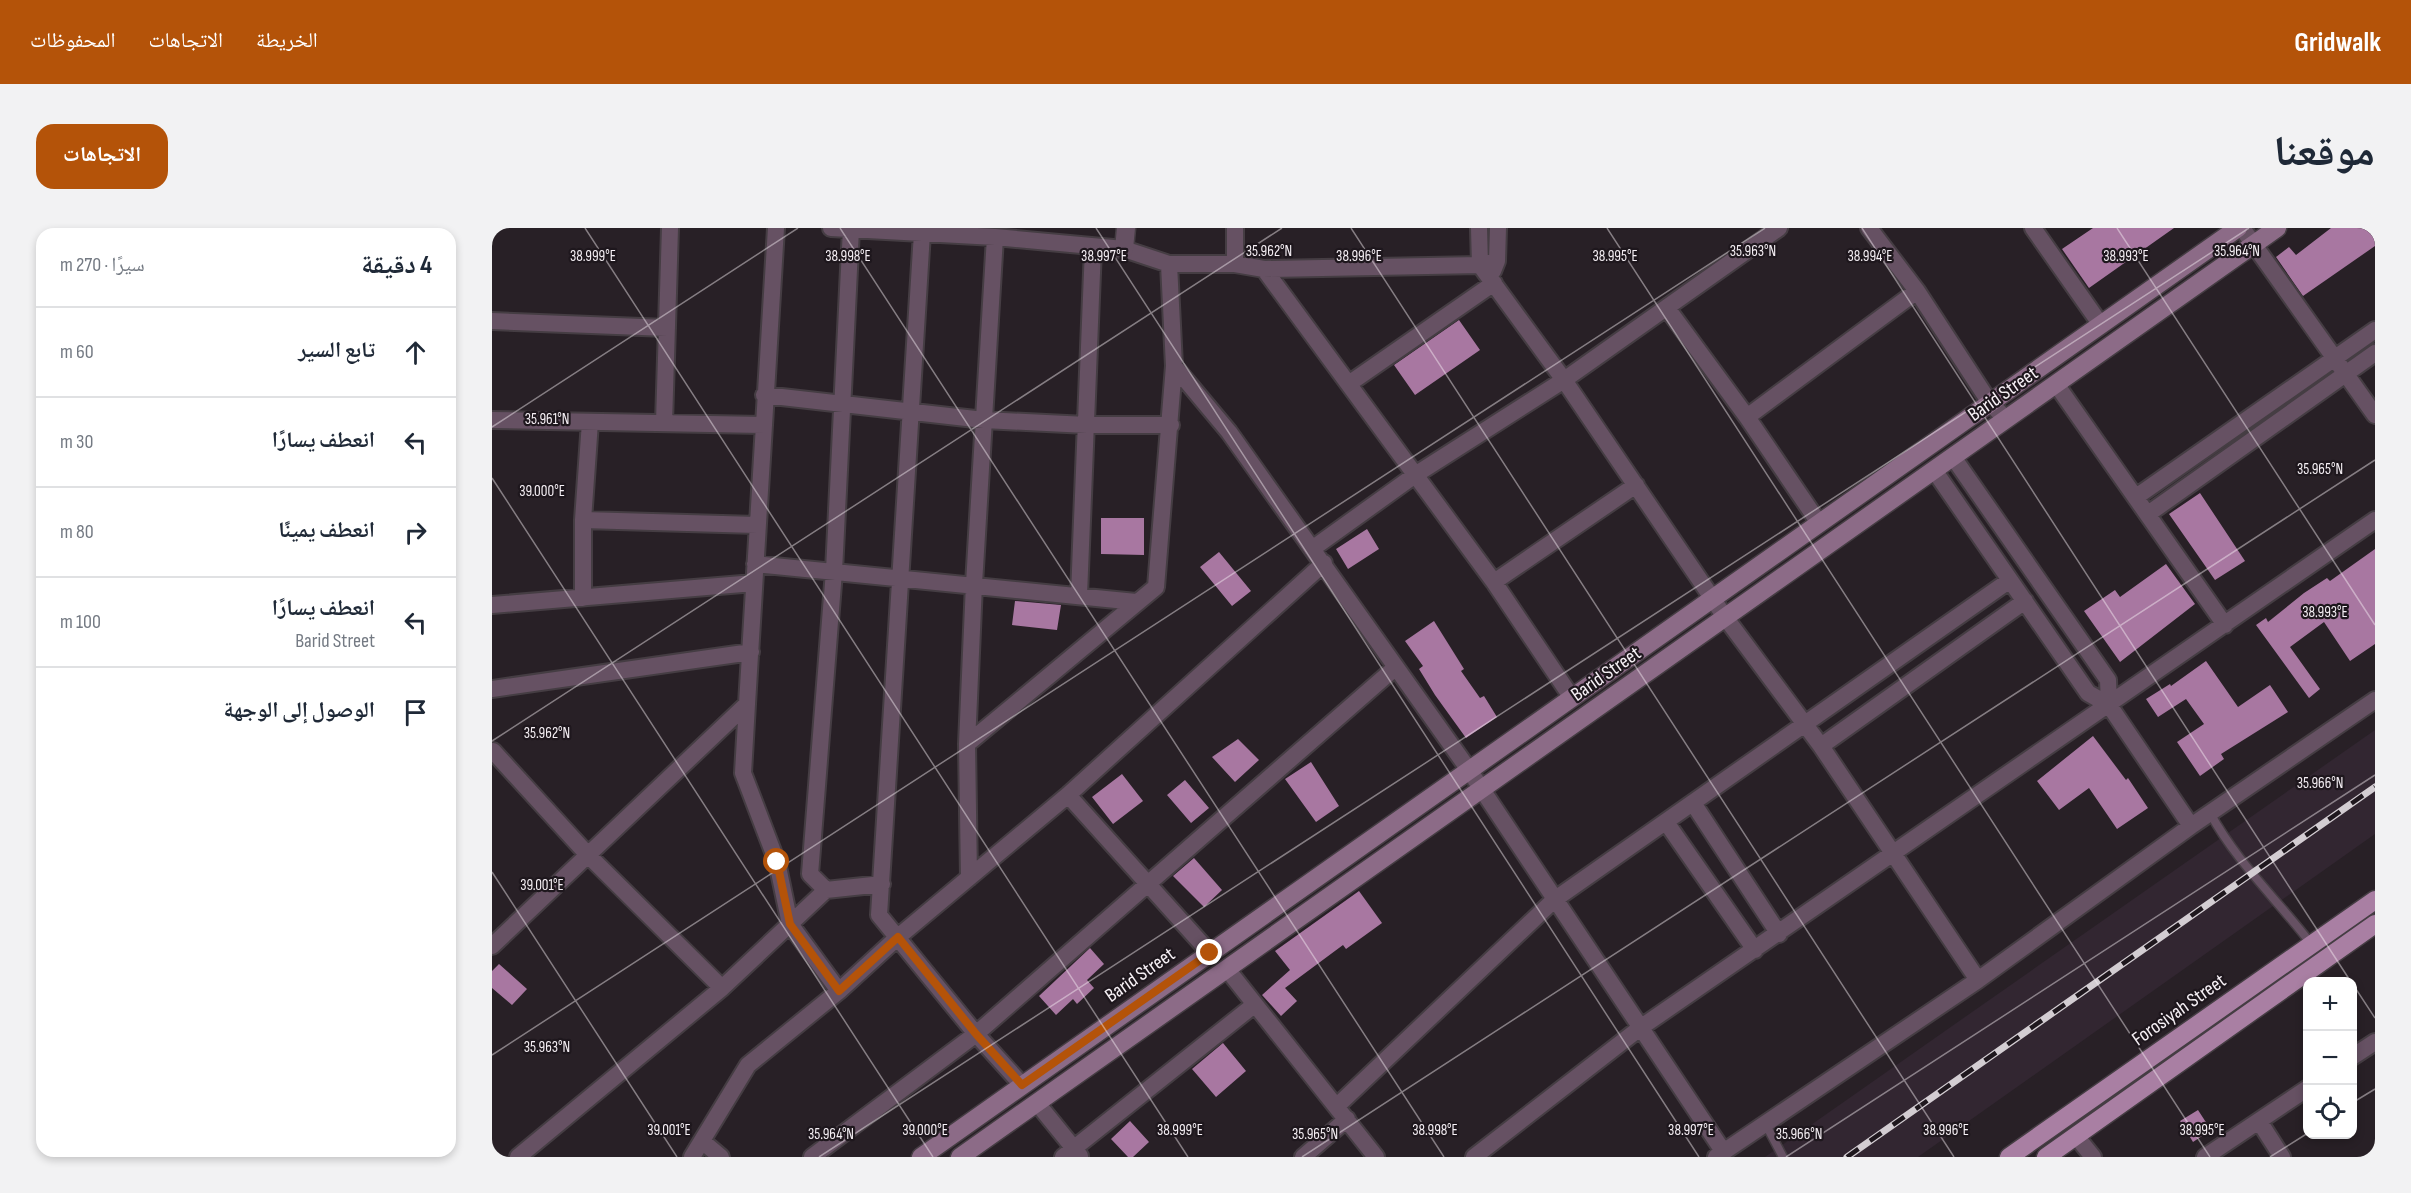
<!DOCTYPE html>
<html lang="ar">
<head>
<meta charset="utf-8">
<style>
	:root { --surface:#fff; --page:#f2f2f3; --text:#1f2937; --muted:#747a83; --line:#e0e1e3; --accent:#b45309 }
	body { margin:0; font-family:"Sofia Sans Condensed","Noto Naskh Arabic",sans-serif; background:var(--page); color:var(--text); direction:rtl }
	.controls { position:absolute; right:18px; bottom:18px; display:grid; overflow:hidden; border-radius:12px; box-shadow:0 3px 9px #0003 }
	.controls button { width:54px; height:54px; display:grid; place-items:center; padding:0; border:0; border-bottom:2px solid var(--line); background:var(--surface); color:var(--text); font:30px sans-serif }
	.stop { position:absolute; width:18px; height:18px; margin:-14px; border:4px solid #b45309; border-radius:50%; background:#fff }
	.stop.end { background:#b45309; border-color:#fff; box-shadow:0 2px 6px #0008 }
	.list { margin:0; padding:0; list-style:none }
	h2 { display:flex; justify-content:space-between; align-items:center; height:78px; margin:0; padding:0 24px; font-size:26px }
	h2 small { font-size:20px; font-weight:400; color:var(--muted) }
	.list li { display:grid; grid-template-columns:39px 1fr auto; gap:18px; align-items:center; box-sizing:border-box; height:90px; padding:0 24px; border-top:2px solid var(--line) }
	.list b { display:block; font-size:22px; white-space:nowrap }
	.list p { margin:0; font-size:20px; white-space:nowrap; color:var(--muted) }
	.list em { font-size:20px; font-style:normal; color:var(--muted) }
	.icon { flex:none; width:33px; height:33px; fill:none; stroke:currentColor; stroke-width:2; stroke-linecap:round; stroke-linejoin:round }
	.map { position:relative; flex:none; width:1883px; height:929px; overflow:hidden; direction:ltr; border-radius:18px }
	header { display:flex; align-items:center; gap:36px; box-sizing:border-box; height:84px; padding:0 30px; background:var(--accent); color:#fff }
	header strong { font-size:28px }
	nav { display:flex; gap:33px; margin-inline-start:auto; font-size:21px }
	.intro { display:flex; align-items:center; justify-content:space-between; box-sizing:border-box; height:144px; padding:0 36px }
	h1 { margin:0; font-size:42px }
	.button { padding:15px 27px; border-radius:18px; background:var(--accent); color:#fff; font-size:21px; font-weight:700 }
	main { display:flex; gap:36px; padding:0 36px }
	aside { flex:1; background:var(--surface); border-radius:18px; box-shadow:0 3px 9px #0003 }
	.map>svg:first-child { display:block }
	.built { fill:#322631 }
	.building { fill:#a877a1 }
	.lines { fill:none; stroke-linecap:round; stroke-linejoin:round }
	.service-casing { stroke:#453d43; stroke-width:11 }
	.minor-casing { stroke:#453d43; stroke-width:20 }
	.tertiary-casing { stroke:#453d43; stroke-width:21 }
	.secondary-casing { stroke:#453d43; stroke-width:21 }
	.primary-casing { stroke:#453d43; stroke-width:21 }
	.service { stroke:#665163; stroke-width:8 }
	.minor { stroke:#665163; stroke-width:16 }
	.tertiary { stroke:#665163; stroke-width:18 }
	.secondary { stroke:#8c6b87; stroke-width:18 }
	.primary { stroke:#a97fa3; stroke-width:18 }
	.rail-casing { stroke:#d3cdd2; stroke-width:7 }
	.rail { stroke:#1e171d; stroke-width:4.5; stroke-dasharray:14; stroke-linecap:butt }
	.route { stroke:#b45309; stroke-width:8 }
	.ticks { fill:none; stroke:#f6f0f5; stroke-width:1.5; stroke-opacity:0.45 }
	.labels { text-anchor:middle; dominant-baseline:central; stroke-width:4.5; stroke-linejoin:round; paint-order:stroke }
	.street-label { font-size:20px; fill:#f6f0f5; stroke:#1e171d }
	.ticks-label { font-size:15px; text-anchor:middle; fill:#f6f0f5; stroke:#1e171d; stroke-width:4.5; stroke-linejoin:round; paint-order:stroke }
</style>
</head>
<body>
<header>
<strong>Gridwalk</strong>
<nav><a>الخريطة</a><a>الاتجاهات</a><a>المحفوظات</a></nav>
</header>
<div class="intro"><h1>موقعنا</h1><a class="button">الاتجاهات</a></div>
<main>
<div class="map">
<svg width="1883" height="929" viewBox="0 0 1883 929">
	<rect width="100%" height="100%" fill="#282026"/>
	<path class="built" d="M1883,502v104l-457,323h-153z"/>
	<path class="building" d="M1601,0h81l-85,60 -27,-39z
		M1839,0h44v18l-72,50 -27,-39 13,-10 7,8z
		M967,92l21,30 -65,45 -21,-30z
		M1708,265l45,68 -30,19 -46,-66z
		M609,290h43v37l-43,-1z
		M875,301l12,20 -31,20 -12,-20z
		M1883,321v95l-25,17 -26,-39 -34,25 30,42 -11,9 -53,-73 10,-7 2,4 36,-29 23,-15 3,3z
		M727,324l32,39 -19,15 -32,-39z
		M1674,336l29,40 -75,58 -36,-51 31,-21 5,7z
		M523,373l46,4 -4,25 -45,-5z
		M942,393l30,48 -3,2 19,27 4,-2 13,21 -31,21 -31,-43 -16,-26 4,-3 -18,-25z
		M1714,433l32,46 32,-22 18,27 -67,42 3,5 -24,17 -23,-34 27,-18 -18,-25 -28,18 -12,-18 24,-15 1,2z
		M1601,508l33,44 2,-2 20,30 -31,21 -28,-41 -30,22 -22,-29z
		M746,511l21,21 -24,22 -23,-25z
		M819,534l28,44 -23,16 -31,-43z
		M630,546l21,27 -30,23 -21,-27z
		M693,552l24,28 -18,15 -24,-28z
		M702,630l28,32 -18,17 -31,-31z
		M867,663l23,32 -36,26 -3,-4 -58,43 12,13 -16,15 -19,-21 28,-25 -15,-19z
		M598,720l14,16 -17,16 7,8 -17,16 -4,-5 -17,16 -17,-19z
		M7,736l28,25 -15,16 -20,-17v-17z
		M731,815l23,28 -30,26 -24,-28z
		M1706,882l13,20 -18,12 -13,-21z
		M638,893l19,21 -16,15h-5l-17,-18z"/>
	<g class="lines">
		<g class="service-casing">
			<path id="service" d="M1718,585c28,51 67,86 102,132
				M1273,895l18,34"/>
		</g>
		<g class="minor-casing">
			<path id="minor" d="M339,0l164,9 129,12 45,15h66l29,5 216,-4 17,-4
				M987,0l1,37 84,115 161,237 96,129 157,234
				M1377,0l48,63 73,112 16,16
				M1541,0l68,97
				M1750,0l133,187
				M430,5l-43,682 97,119 46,51
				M743,36v-36
				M772,41l230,313 78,116
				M1001,43l4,-10 1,-33
				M1175,80l80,109 72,106
				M0,93l175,7
				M682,138l55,66 240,338 254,381
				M858,155l144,-100
				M1564,156l169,241
				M272,167l220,25 103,5h84
				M1255,189l170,-126
				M0,192l271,5
				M172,195l6,-195
				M1461,229l155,223 1,25
				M1442,242l154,223 21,12 82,121
				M1644,269l239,-167
				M1656,286l227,-161
				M91,292l174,5
				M820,321l103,-74 149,-95 215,-152
				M263,336l381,38
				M1002,354l142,-97
				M587,367l14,-347
				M91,370v-78l7,-98
				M0,377l262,-22
				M0,461l259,-37
				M255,476l-4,69 34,89 13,62 49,67
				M475,516l189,-157 18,-221 -5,-102
				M1329,518l204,-145
				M1,523l95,104 134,133
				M576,567l142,158
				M1201,575l86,131
				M1174,594l89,128
				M477,650l-2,-134 7,-160 21,-347
				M334,662l-16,-16 24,-303 17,-342
				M0,718l255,-242 29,-476
				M735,741l149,188
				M1860,829l23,-15
				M545,875l43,53
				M845,878l217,-206 456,-320
				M1767,893l23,36
				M1584,908l17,21
				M210,913l19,16
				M26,929l204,-169 104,-98 56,-6
				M200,929l56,-92 91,-74 59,-54 170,-142 256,-232
				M320,929l164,-123 420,-367
				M571,929l191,-152
				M811,929l44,-38
				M982,929l166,-129 735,-508
				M1224,929l262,-177 213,-154 184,-126
				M1713,929l103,-69"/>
		</g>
		<g class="tertiary-casing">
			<path id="tertiary" d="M632,21l2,-21"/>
		</g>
		<g class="secondary-casing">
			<path id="secondary" d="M429,929l1317,-929
				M468,929l1317,-929"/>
		</g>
		<g class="primary-casing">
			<path id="primary" d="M1517,929l366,-257
				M1554,929l329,-233"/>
		</g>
		<use href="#service" class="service"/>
		<use href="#minor" class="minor"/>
		<use href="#tertiary" class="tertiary"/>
		<use href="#secondary" class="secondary"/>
		<use href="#primary" class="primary"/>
		<g class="rail-casing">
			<path id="rail" d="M1355,929l528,-370"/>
		</g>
		<use href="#rail" class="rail"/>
	</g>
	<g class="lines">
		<path class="route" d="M285,634l13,62 49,67 59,-54 78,97 46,51 188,-132"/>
	</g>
	<path class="ticks" d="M93,0l603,929M348,0l604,929M604,0l603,929M859,0l603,929M1115,0l603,929M1370,0l489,754M1625,0l258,397M1881,0l2,3M0,199l306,-199M0,250l441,679M0,513l790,-513M0,644l185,285M1860,755l23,35M0,827l1273,-827M1860,875l23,-14M327,929l1430,-929M810,929l1073,-697M1294,929l589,-382M1778,929l38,-24"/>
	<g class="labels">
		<g class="street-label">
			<text transform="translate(1511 166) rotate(-35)">Barid Street</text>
			<text transform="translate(1114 446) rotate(-35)">Barid Street</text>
			<text transform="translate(648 747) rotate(-35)">Barid Street</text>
			<text transform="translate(1687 782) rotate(-35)">Forosiyah Street</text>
		</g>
	</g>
	<g class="ticks-label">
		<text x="777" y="28">35.962°N</text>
		<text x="1261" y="28">35.963°N</text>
		<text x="1745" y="28">35.964°N</text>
		<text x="101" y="33">38.999°E</text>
		<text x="356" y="33">38.998°E</text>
		<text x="612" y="33">38.997°E</text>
		<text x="867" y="33">38.996°E</text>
		<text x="1123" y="33">38.995°E</text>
		<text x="1378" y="33">38.994°E</text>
		<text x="1634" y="33">38.993°E</text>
		<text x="55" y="196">35.961°N</text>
		<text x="1828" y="246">35.965°N</text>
		<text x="50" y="268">39.000°E</text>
		<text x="1833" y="389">38.993°E</text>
		<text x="55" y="510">35.962°N</text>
		<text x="1828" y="560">35.966°N</text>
		<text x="50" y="662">39.001°E</text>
		<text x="55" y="824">35.963°N</text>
		<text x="177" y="907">39.001°E</text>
		<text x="433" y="907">39.000°E</text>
		<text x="688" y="907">38.999°E</text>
		<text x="943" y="907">38.998°E</text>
		<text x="1199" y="907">38.997°E</text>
		<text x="1454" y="907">38.996°E</text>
		<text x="1710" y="907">38.995°E</text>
		<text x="339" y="911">35.964°N</text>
		<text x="823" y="911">35.965°N</text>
		<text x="1307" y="911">35.966°N</text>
	</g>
</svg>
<div class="controls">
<button>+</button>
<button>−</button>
<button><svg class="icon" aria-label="locate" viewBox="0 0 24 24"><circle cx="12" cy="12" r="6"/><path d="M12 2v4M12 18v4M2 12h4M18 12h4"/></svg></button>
</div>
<div class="stop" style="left:285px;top:634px"></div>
<div class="stop end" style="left:718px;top:725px"></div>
</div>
<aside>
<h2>4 دقيقة<small>سيرًا · 270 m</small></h2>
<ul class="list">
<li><svg class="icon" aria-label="ahead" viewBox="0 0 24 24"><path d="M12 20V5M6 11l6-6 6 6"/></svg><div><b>تابع السير</b></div><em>60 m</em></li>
<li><svg class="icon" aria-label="left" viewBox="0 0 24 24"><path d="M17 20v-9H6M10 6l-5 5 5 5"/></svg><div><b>انعطف يسارًا</b></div><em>30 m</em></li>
<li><svg class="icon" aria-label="right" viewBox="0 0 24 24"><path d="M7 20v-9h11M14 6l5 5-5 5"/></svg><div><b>انعطف يمينًا</b></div><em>80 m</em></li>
<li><svg class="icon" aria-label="left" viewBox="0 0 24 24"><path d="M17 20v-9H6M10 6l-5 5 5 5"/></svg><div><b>انعطف يسارًا</b><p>Barid Street</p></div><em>100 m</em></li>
<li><svg class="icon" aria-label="arrive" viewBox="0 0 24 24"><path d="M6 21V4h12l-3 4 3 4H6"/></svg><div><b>الوصول إلى الوجهة</b></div></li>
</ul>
</aside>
</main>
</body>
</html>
